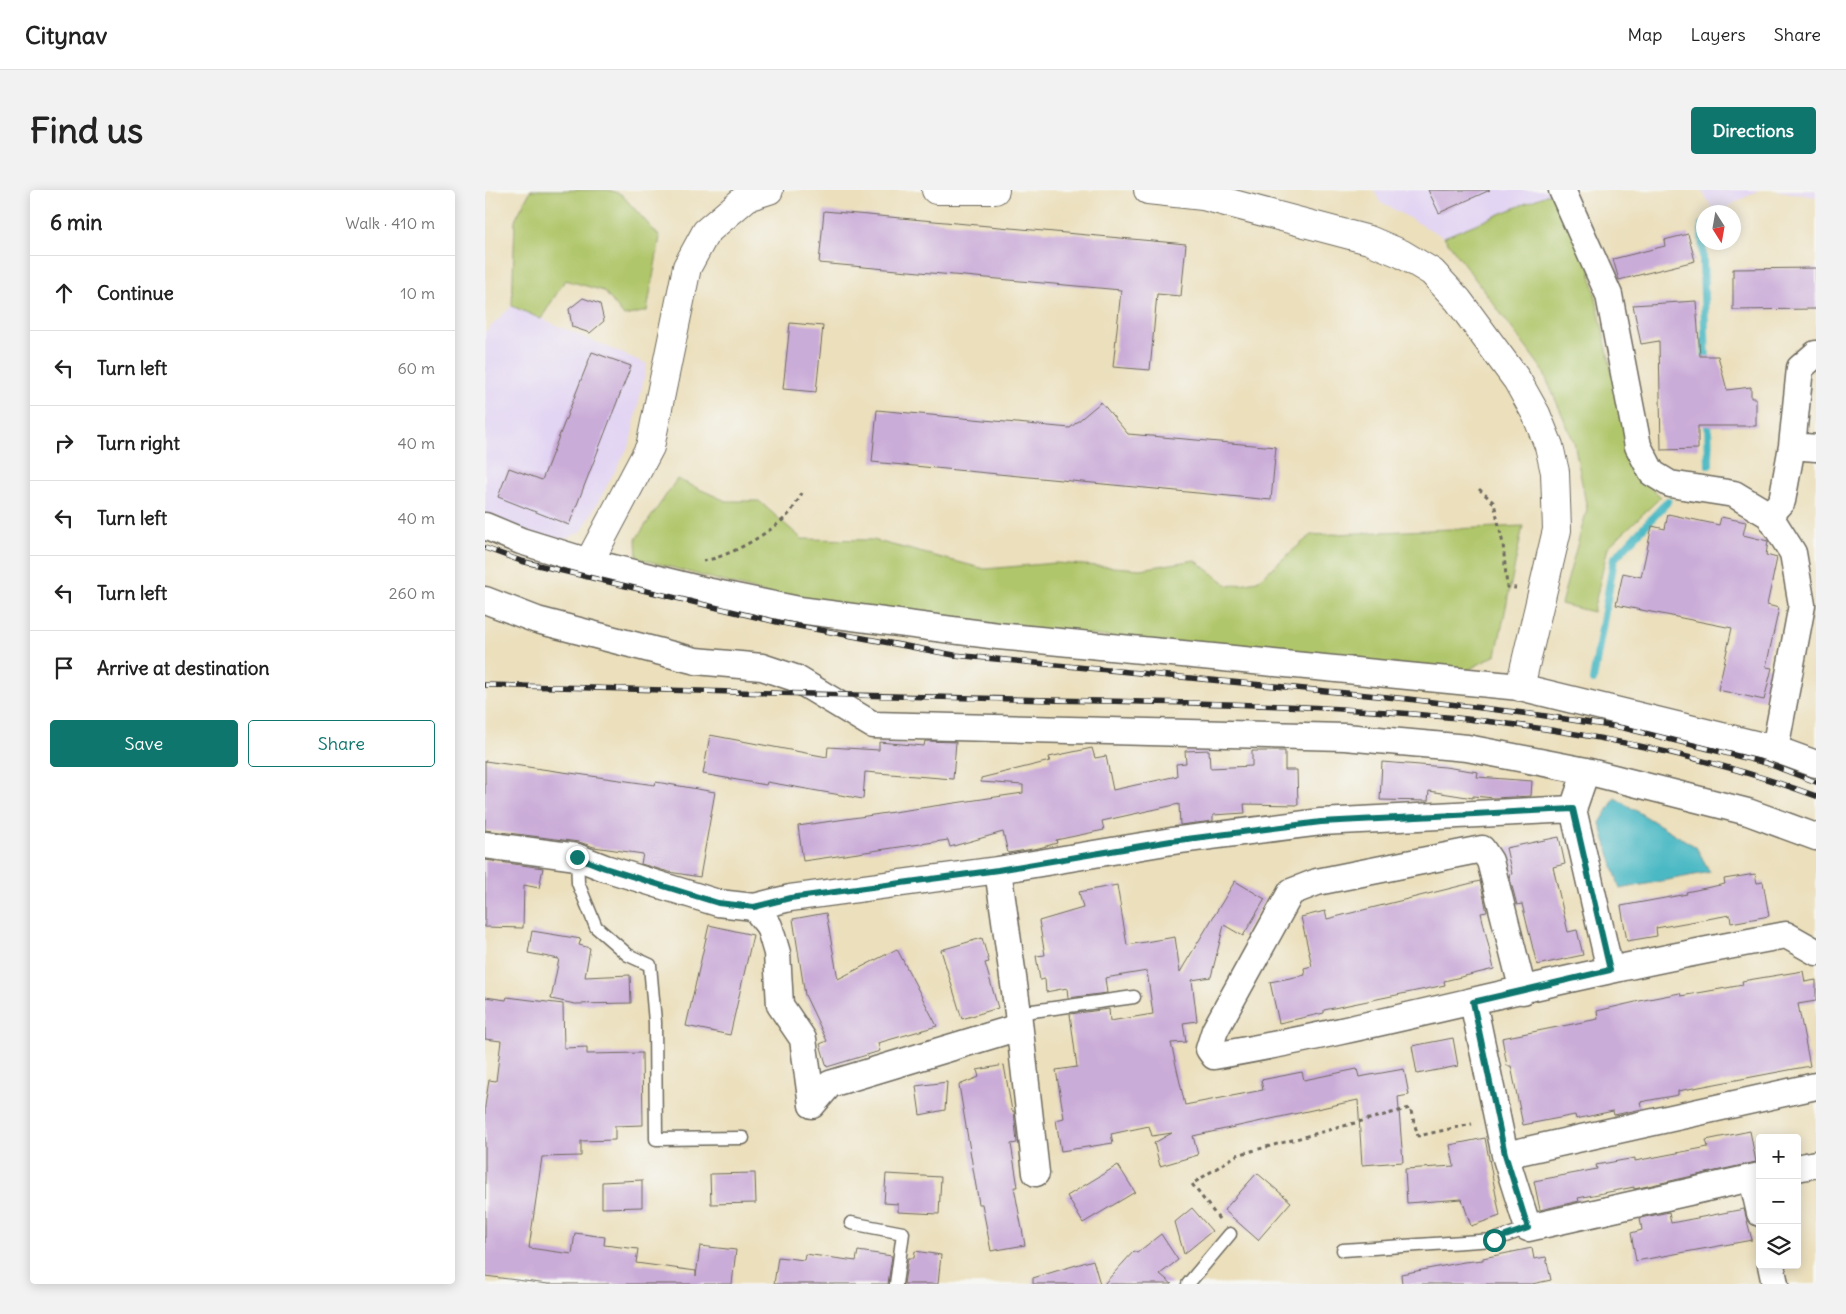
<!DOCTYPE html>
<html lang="en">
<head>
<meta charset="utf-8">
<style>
	:root { --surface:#fff; --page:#f2f2f2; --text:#222; --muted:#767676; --line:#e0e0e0; --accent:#0f766e }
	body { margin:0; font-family:Delius,sans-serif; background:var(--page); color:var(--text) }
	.controls { position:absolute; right:15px; bottom:15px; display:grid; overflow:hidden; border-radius:5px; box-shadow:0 2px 12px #0003 }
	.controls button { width:45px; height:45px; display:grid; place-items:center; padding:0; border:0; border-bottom:1px solid var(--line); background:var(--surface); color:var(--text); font:25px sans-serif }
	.compass { position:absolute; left:1211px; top:15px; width:45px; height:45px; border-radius:50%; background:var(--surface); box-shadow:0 2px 12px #0003; rotate:169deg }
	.stop { position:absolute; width:15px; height:15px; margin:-11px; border:4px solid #0f766e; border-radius:50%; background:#fff }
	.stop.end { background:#0f766e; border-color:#fff; box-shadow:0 1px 5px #0008 }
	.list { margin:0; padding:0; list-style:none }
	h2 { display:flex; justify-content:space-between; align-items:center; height:65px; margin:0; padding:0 20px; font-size:21px }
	h2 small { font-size:16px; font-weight:400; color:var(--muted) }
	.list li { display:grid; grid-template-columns:32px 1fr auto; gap:15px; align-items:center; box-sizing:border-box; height:75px; padding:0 20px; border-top:1px solid var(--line) }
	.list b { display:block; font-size:19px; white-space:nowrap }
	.list em { font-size:16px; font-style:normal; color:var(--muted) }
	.actions { display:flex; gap:10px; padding:15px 20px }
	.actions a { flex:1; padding:11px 0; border:1px solid var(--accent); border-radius:5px; text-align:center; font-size:18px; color:var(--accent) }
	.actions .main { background:var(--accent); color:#fff }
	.icon { flex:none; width:28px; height:28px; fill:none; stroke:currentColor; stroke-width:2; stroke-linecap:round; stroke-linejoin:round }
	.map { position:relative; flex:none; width:1331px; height:1094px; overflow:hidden; border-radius:5px }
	header { display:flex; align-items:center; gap:30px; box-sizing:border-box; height:70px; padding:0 25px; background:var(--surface); border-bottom:1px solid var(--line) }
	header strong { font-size:24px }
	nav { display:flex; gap:28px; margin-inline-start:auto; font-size:18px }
	.intro { display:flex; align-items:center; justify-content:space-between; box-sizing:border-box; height:120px; padding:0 30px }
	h1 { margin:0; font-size:35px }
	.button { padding:12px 22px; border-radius:5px; background:var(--accent); color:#fff; font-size:18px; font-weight:700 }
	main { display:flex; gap:30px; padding:0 30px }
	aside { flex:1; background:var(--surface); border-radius:5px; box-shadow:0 2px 12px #0003 }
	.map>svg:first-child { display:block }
	.built { fill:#e2d4f3 }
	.green { fill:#b0c66b; stroke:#6e784b }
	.water { fill:#4bb9c4; stroke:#3b7278 }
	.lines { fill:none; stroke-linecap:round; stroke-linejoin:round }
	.stream { stroke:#4bb9c4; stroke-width:8 }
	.building { fill:#caacd8 }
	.service-casing { stroke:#6e6a5e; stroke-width:15 }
	.minor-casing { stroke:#6e6a5e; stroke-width:29 }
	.tertiary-casing { stroke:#6e6a5e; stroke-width:30 }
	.path { stroke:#6e6a5e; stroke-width:3; stroke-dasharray:4 4; stroke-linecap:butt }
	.service { stroke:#fff; stroke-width:12 }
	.minor { stroke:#fff; stroke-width:26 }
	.tertiary { stroke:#fff; stroke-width:28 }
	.rail-casing { stroke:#2b2b2b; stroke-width:5.5 }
	.rail { stroke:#f6f6f2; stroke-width:4; stroke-dasharray:11; stroke-linecap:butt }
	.route { stroke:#0f766e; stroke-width:6 }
</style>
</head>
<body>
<header>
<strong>Citynav</strong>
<nav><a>Map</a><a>Layers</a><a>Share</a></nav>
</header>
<div class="intro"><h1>Find us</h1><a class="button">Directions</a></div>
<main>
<aside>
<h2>6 min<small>Walk · 410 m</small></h2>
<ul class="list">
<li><svg class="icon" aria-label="ahead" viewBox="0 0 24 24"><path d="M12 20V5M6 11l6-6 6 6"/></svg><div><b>Continue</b></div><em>10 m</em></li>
<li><svg class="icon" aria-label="left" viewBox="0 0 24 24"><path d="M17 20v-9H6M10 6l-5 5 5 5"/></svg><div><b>Turn left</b></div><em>60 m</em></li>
<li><svg class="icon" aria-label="right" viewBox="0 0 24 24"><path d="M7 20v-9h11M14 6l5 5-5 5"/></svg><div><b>Turn right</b></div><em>40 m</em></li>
<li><svg class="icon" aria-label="left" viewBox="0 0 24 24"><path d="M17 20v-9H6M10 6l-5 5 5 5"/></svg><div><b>Turn left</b></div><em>40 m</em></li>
<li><svg class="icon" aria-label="left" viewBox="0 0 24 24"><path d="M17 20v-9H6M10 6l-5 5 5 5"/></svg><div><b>Turn left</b></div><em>260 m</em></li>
<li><svg class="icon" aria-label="arrive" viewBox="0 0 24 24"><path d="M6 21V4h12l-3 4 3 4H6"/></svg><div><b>Arrive at destination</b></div></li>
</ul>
<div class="actions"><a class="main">Save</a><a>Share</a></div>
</aside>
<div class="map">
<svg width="1331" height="1094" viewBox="0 0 1331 1094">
	<rect width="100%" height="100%" fill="#f6f6f2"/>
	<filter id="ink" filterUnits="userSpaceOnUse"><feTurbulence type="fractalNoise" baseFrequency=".02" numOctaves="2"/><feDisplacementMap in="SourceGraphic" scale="10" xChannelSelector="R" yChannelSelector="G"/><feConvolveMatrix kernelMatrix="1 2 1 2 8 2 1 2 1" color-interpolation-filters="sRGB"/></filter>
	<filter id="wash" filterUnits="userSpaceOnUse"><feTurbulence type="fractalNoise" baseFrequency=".0096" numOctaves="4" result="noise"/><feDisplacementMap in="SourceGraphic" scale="20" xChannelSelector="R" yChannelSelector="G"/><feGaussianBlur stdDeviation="1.12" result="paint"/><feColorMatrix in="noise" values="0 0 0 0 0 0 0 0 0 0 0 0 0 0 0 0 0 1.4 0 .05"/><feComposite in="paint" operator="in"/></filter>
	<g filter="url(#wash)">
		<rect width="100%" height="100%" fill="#ebdfbc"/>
		<path class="built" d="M889,0h175l2,3 -107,44 -64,-35z
			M1216,0h58l-41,22h-3z
			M1290,0h41v7l-42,-7z
			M27,116l135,58 -17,80 -48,87 -28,13 -69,-28v-184z"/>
		<path class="green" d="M46,0h78l12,4 39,43 -13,74 -23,5 -20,-25 -39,-11 -24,39 -29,-13 3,-86z
			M1066,3l37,68 45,210 28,26 -53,50 -15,65 -32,-8 26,-95 -13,-67 -32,-73 -98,-132z
			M192,289l49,22h33l43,38 71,1 112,29 70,-6 86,6 54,-9 34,26 28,-5 54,-46 212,-9 -27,129 -30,16 -462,-44 -210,-26 -157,-43 -1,-19z"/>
		<path class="water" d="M1130,608l81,49 14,25 -90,17 -20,-66z"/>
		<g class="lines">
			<path class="stream" d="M1217,35l4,141
				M1223,227l1,48
				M1108,490l21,-121 54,-58"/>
		</g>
		<g id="blocks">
			<path class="building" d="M943,0h62l-51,23z
				M339,21l362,33 -5,52 -24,-2 -7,76 -37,-3 8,-77 -302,-27z
				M1203,44l7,27 -76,19 -6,-21 52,-13 -1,-6z
				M1331,78v41l-83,1v-41z
				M98,108l17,6 4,17 -14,12 -18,-6 -3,-18z
				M1211,111l4,55h18l9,34 24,-3v11h5v28h-58v23l-37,1 -2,-109 -18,3 -8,-39z
				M305,133l33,3 -7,66 -33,-3z
				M107,162l39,14 -62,159 -71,-28 11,-29 33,12z
				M616,212l27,32 148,13 -5,53 -399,-38 5,-52 193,18z
				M1183,324l51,11 2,-8 25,5 -3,13 25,6 -2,14 11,3 -10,47 12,3 -13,59 6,1 -8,32 -46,-10 14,-62 -116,-23 7,-32 18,4 11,-51 13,3z
				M225,545l117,22 1,-10 51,3v-8l45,4 1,-5 31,1 -3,37 -88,-7 -2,27 -96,-17 -1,3 -63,-11z
				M607,558l3,10 11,-2 7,34 64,-14 -1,-12 10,-1 -1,-12 24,-1 1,18 42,-2v-15h33v19h12l1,35 -54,-1 1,9 -32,2v6l-33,4 -1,-21 -77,17 2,9 -48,10 1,3 -18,5 -31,5 -5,-21 -53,15 -2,-7 -145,21 -5,-35 225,-33v-8l-42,-3v-4l69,-17 -1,-4z
				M0,571l170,24 1,-3 59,10 -15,85 -31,-5 -28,-8 2,-10 -49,-7 -15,-5 -94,-12z
				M897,572l63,5 33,5 -1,5 55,4 -1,15 -37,2 -21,-2v2l-44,-7 -1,10 -48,-1z
				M1074,647l6,27 -12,3 15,65 9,-2 6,25 -46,10 -15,-61 -5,1 -8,-30 3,-1 -6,-26z
				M0,670l58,8 -4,20 -15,-3 -1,43 -38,-1z
				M1270,684l2,9 6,-1 6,34 -38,7 -1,-8 -74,13 1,8 -30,5 -6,-35 66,-12 -1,-2 39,-8 -1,-5z
				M750,691l30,18 -22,37 -19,-11 -13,52 -19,3 5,41 -14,2 3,19 -15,1 14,62 78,-15 -2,-10 41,-8 2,8 53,-11 2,8 45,-8 5,26 -11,2 5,65 -41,3 -4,-65 -165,36 5,19 -38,11 -6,-23 18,-10 -20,3 -3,-10 -38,8 2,9 -52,8 -5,-31 8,-2 -8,-48 21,-3 -7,-53 39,-5 1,12 43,-7 -6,-43 -42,7 2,15 -39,5 -1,-10 -21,4 -1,-13 -5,1 -4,-24 9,-1 -6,-34 44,-13 -4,-16 38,-7 10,60 48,-8 5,35z
				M995,691l7,31 -6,1 13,56 -50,12 1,4 -121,25v3l-45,10 -9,-41 35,-7 -1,-7 8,-2 -11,-49 24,-6 2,8z
				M341,723l12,66 59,-30 40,77 -59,17 2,8 -53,16 -7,-23 7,-3 -22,-46 -12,-76z
				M224,735l44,10 -23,100 -44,-9z
				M47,741l49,8 -2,6 11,3 -5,29 45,-2 1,28 -56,1 -24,-5 8,-40 -31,-6z
				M497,748l7,24 -4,1 13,45 -36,11 -21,-69z
				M1318,781l2,11 11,-2v21l-18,3 12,62 -132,25v4l-38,7 2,7 -28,6 -1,-4 -37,8 -1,-4 -52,10 -12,-59h-4l-5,-28 96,-19 -1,-8 47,-11 36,-7 1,3 62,-11 -1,-4z
				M0,807l21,3 1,-3 56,7 1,44 23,-1v7l55,-1 1,72 -28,1v14l-34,1v15l-39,1 -13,91 43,6 3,-21 30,4 -1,8 34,4 -2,14 60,8v5l4,-30 36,4 -4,34h-184l-63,-8v-170l4,-26 7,1 5,-40 -16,-2z
				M968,848l5,28 -41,8 -5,-28z
				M519,875l8,46h2l3,32 -6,1 7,43h-4l11,58 -34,6 -9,-47h-3l-20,-119 20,-8 -2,-7z
				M462,892l-2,28 -25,5 -4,-29z
				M1265,941l6,31 -122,27v-2l-56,11 1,3 -39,9 -6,-29 63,-12 -1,-4 39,-7v3l73,-14 -2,-7z
				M1000,948l15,78 -29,10 -9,-27 -55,4 -2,-34 49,-3 -4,-21z
				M633,975l17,27 -52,31 -16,-27z
				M270,983l1,30 -45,1 -1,-30z
				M772,983l34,29 -33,38 -34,-30z
				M401,984l55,3 -2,37 -41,-2v-8l-14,-1z
				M157,990v27l-40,1v-26z
				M707,1018l20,23 -28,23 -9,-32z
				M1259,1019l8,31 -116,21 -5,-28 11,-3 -2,-12 29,-6 2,11z
				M676,1044l17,26 -18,14 12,10h-68l30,-33 3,2z
				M1047,1058l2,11 12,-2 5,23 -19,4h-130l-1,-10 63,-12 19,-2v-2z
				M373,1061l34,5 -4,28h-114l4,-27 26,3 1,-6 51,7z
				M430,1061l26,4 -3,29h-34l4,-26h6z
				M608,1070l7,24h-67v-6z"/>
		</g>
	</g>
	<g filter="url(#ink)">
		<use href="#blocks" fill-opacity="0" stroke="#6e6a5e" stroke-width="1"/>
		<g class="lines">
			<g class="service-casing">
				<path id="service" d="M92,667l1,26 18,44 32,28 22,10 5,57 1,117 87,-1
					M533,823l116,-16
					M366,1033l52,10 -7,51
					M858,1060l151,-10 34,-12
					M703,1094l42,-50"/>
			</g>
			<g class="minor-casing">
				<path id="minor" d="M1077,0l47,105 29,151 14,27 18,11 64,10 35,21 24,38 9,52 -27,144
					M1307,256l24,2
					M1284,325l13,-14 10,-55 8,-78 16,-14
					M0,336l36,15 68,21 122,30 88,18 199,26 522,51 255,62 41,15
					M0,410l52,20 159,41 66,6 33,11 78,47 472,12 122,11 119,23 162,41 68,25
					M1101,581l-13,38 37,161
					M0,655l92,12 28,11 113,35 36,4 36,-9 208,-28 174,-29 149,-19 252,-13
					M513,680l20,143 18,160
					M269,717l15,19 8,27 3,52 23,34 9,66 18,-21 189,-57
					M1038,801l-33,-130 -8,-12 -165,33 -26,10 -76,138 -6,19 5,7c134,-23 264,-58 397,-86 58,-13 116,-24 175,-35l30,17
					M988,812l32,153 23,73 232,-52
					M1020,965l311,-69
					M1312,978l19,-4
					M1267,988l8,35
					M1286,1075l4,19"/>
			</g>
			<g class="tertiary-casing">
				<path id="tertiary" d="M451,0h59
					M663,0l55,6 166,44 33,14 30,18 26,28 59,80 19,34 13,32 6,26 2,58 -37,157
					M104,372l61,-115 37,-180 19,-35 41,-35 22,-7"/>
			</g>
			<path class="path" d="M994,299l15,14 9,41 4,43 9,1
				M218,371c26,-4 65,-27 84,-45 6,-6 11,-16 15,-23
				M734,1029l-27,-35 45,-29 173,-47 8,28 54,-12"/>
			<use href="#service" class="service"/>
			<use href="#minor" class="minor"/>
			<use href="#tertiary" class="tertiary"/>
			<g class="rail-casing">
				<path id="rail" d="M0,358l36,13 256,61 177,33 454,44 131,16 85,13 142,35 50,19
					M0,495c189,5 377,11 566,15 256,5 521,6 765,96"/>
			</g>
			<use href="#rail" class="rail"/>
		</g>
	</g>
	<g class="lines" filter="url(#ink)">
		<path class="route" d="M92,667l28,11 113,35 36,4 36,-9 208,-28 173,-29 150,-19 252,-13 37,161 -137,32 32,152 23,74 -34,12"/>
	</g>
</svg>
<div class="controls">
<button>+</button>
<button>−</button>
<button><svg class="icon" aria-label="layers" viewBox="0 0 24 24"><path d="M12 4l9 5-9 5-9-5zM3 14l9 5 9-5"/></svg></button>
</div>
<svg class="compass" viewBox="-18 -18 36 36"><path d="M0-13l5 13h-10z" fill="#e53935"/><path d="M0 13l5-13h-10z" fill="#767676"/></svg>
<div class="stop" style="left:1009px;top:1050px"></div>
<div class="stop end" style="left:92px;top:667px"></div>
</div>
</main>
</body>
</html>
